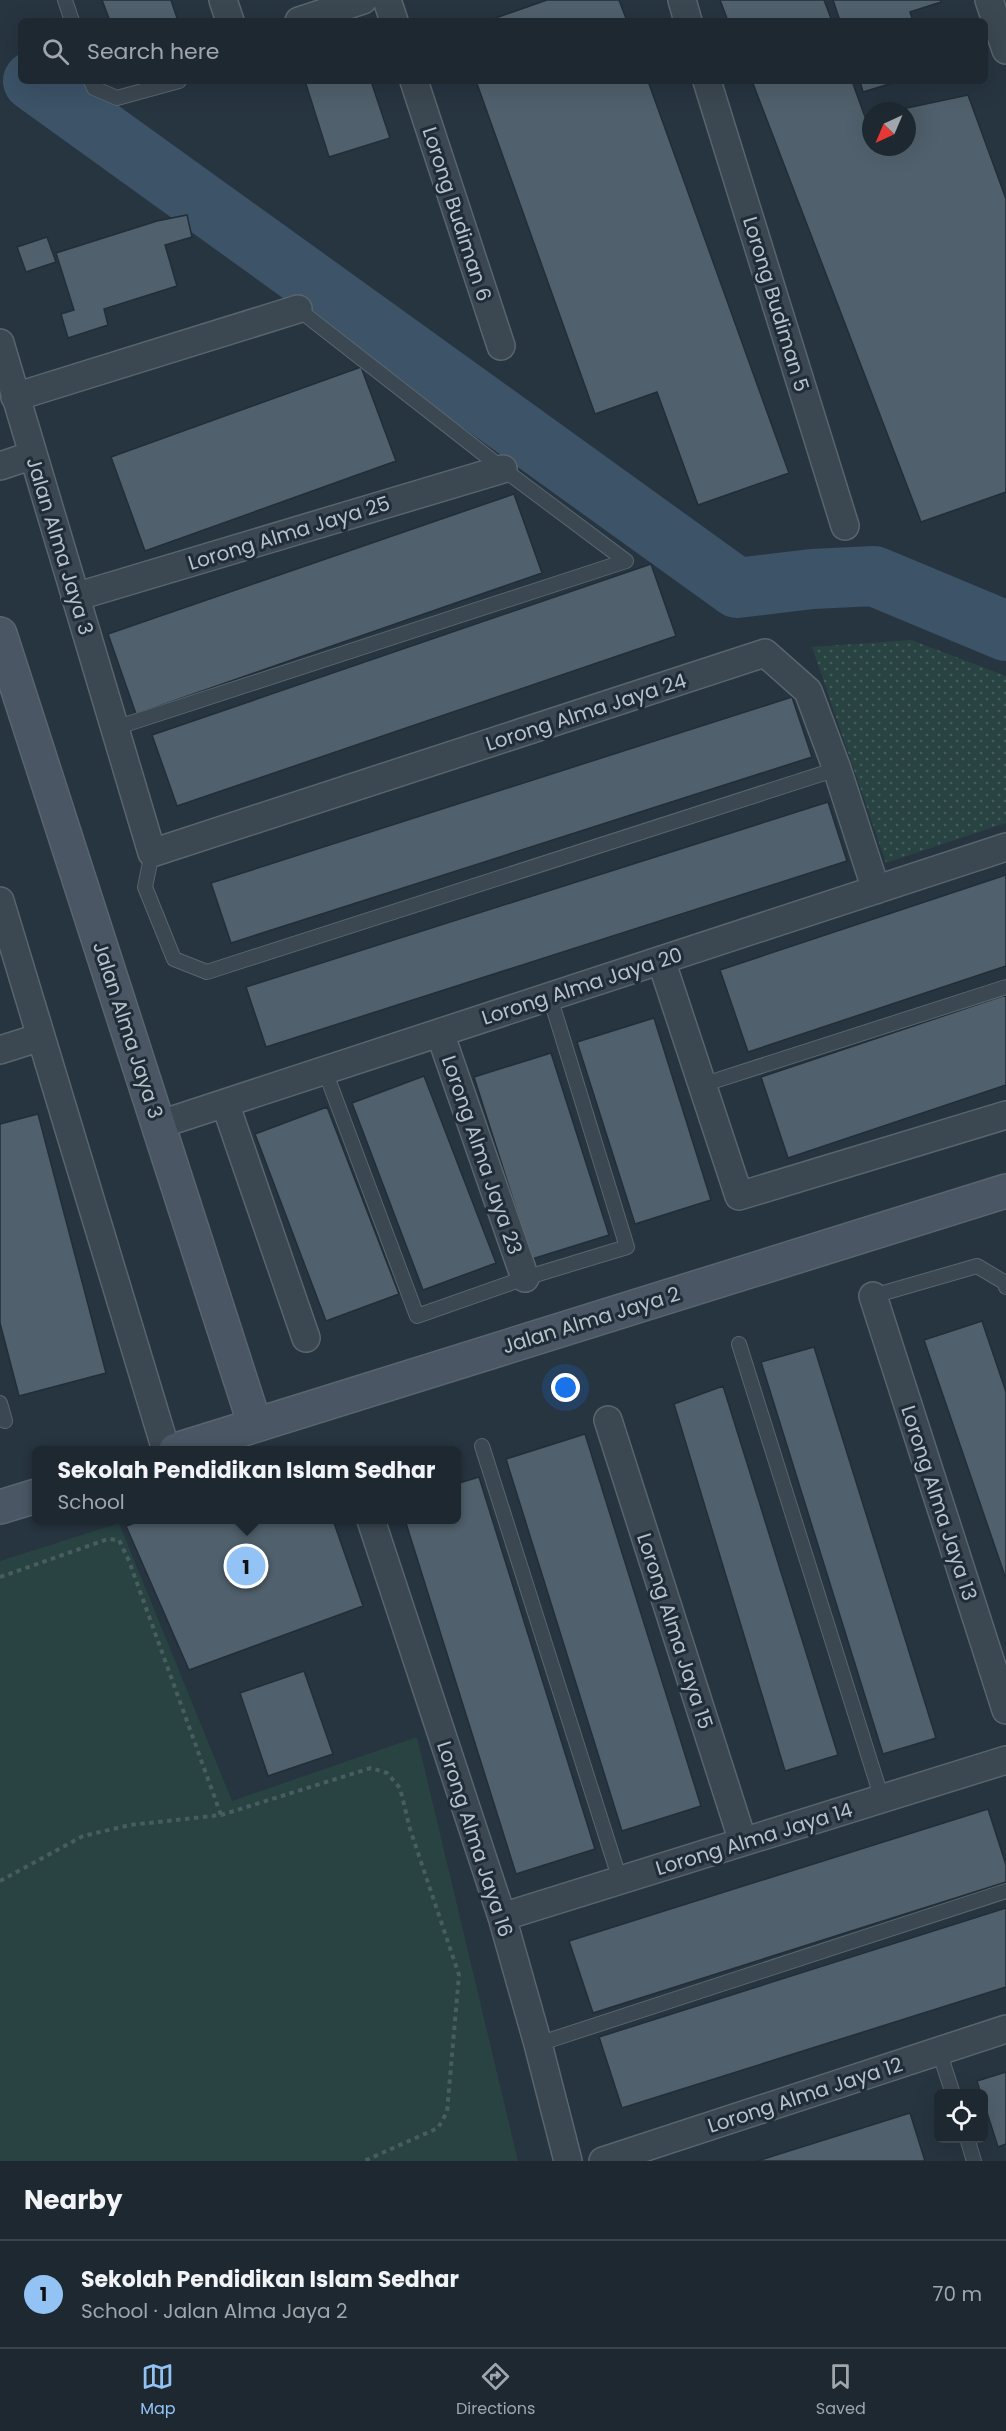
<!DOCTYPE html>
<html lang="en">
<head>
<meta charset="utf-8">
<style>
	:root { --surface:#1d2831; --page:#253039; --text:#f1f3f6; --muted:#a0a6ab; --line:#3b444d; --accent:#93c3f5 }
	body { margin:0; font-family:Poppins,sans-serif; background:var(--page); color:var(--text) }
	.controls { position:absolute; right:18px; bottom:18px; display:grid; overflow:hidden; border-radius:9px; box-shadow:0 6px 24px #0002 }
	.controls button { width:54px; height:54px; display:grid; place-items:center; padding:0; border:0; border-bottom:2px solid var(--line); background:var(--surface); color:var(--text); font:30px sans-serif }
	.compass { position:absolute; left:862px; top:102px; width:54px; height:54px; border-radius:50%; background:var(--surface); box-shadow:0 6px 24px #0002; rotate:224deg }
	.you { position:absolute; left:566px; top:1388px; width:21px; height:21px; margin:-15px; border:4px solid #fff; border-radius:50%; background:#1a73e8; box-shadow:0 0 0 9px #1a73e833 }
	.badge { display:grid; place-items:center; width:39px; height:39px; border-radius:50%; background:var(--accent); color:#111; font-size:20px; font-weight:700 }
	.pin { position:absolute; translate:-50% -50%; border:3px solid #fff; box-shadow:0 2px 6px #0006 }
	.popup { position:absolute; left:32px; top:1446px; width:429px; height:78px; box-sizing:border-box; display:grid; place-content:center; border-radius:9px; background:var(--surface); filter:drop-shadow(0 2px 4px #0005); font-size:20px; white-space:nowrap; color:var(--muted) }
	.popup b { font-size:22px; color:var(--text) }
	.popup::after { content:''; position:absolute; left:50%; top:100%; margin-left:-12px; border:12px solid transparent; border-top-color:var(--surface) }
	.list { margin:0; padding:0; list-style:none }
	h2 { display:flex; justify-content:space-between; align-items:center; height:78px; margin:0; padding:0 24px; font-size:26px }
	h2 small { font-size:20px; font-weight:400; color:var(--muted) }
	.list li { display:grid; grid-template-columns:39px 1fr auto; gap:18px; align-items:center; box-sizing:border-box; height:108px; padding:0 24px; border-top:2px solid var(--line) }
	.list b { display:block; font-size:22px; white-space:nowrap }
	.list p { margin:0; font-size:20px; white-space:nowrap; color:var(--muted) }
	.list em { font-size:20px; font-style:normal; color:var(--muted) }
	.icon { flex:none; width:33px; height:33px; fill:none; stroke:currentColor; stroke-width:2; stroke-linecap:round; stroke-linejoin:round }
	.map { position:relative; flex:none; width:1006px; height:2161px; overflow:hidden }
	.search { position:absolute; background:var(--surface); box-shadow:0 6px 24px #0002; left:18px; right:18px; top:18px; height:66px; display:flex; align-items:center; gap:15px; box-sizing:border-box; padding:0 21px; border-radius:9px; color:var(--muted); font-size:22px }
	.sheet { height:186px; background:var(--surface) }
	nav { display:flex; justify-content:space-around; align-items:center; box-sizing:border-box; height:84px; border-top:2px solid var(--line); background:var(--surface); font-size:16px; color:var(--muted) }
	nav a { display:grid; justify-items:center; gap:3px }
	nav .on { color:var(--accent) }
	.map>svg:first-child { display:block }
	.park { fill:url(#park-dots) }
	.pitch { fill:#294242 }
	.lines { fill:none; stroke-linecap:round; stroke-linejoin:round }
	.river { stroke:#3c5368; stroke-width:60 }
	.building { fill:#50606c; stroke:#222e38; stroke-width:1.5 }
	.lane-casing { stroke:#59656e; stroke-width:16 }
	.street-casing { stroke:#59656e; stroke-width:30 }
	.secondary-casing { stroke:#59656e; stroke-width:36 }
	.path { stroke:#485e5e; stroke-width:4; stroke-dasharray:4.5 4.5; stroke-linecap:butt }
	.lane { stroke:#3b4751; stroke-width:14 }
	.street { stroke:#3b4751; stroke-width:27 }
	.secondary { stroke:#4a5664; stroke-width:33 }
	.labels { text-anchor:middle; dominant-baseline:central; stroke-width:6; stroke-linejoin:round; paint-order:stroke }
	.street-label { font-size:20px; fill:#b8c2cb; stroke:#202c37 }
</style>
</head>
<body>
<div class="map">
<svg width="1006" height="2161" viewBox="0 0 1006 2161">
	<defs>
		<pattern id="park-dots" width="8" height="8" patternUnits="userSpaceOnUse" patternTransform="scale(1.5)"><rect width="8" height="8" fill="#294242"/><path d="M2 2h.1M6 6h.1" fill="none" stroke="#465c5c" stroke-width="1.8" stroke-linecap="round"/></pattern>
	</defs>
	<rect width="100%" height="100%" fill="#273541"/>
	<path class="park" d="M911,640l95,36v147l-120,40 -74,-216z"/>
	<path class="pitch" d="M119,1523l113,278 185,-64 101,424h-518v-600z"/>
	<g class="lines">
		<path class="river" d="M33,81l704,507 75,-9 62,-3 132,55"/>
	</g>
	<path class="building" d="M102,0h69l7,21h-68z
		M547,0h72l8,21h-140z
		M720,0h104l8,21h-104z
		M833,0h107l1,2 -31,10 3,9h-73z
		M305,81h66l19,57 -61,19z
		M476,81h172l141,392 -91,32 -41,-113 -62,22z
		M752,81h100l13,36 6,-1v31h36v-36h-14l75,-16 38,104v293l-85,30z
		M860,81h39l-36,11z
		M187,215l5,22 -27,8 12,41 -73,23 4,16 -40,13 -7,-24 13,-4 -18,-57 101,-32z
		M47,237l9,25 -30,10 -9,-25z
		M361,367l35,94 -251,90 -34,-94z
		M514,494l28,79 -406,141 -28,-80z
		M651,564l25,72 -499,170 -25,-71z
		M792,697l20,60 -581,186 -20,-60z
		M828,802l19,59 -581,186 -20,-60z
		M1006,875v91l-258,86 -28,-82z
		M1006,995v90l-218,73 -27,-81z
		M654,1018l57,182 -76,24 -58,-182z
		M551,1053l58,182 -77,24 -58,-182z
		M424,1076l72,187 -73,27 -71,-187z
		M327,1107l72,187 -73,27 -71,-187z
		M38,1114l68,259 -87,23 -19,-73v-199z
		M982,1321l24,71v187l-82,-239z
		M814,1347l122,391 -53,16 -122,-392z
		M723,1386l115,369 -53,16 -111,-367z
		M585,1434l116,372 -79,25 -116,-372z
		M479,1477l116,372 -79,25 -111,-354h51v-36z
		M143,1520h190l30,86 -174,64 -63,-144z
		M304,1671l29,83 -65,22 -28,-83z
		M988,1809l18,56v17l-413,131 -24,-72z
		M1006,1908v79l-384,121 -23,-71z
		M1006,2072v72l-8,3 -14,-44v-9h-3l-4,-13z
		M910,2113l15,48h-168z"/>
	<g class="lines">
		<g class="lane-casing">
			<path id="lane" d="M65,0l7,21
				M91,81l3,7 23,10 62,-17
				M115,728l511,-167 -123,-92 -205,-160
				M152,853l-7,34 29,72 33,13 630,-203
				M325,1071l92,245 108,-38 102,-31 -77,-250
				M702,1085l304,-98
				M873,1296l104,-30 27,16 2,5
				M739,1344l143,455
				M0,1403l5,18
				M482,1446l138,434
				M538,2044l468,-153
				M939,2051l14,43
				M967,2138l7,23"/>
		</g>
		<g class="street-casing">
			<path id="street" d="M223,0l7,21
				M387,0l7,21
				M682,0l6,21
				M989,0l17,50
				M299,21l64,-21
				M414,81l87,265
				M707,81l138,445
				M0,343l152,510 613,-200 43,38 29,78 39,121
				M15,397l283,-88
				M0,466l33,-11
				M75,597l428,-128
				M0,901l166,549
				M661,960l78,236 267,-81
				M440,1033l85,245
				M0,1050l41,-13
				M225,1103l81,235
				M158,1125l848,-278
				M873,1296l133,414
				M608,1420l135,422
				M371,1520l131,397 36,127 30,117
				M502,1917l504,-157
				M603,2161l403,-132"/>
		</g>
		<g class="secondary-casing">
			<path id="secondary" d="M0,634l255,791
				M176,1450l830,-259
				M0,1507l36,-11"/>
		</g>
		<path class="path" d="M0,1577l108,-38 11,1 10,21 92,254
			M0,1881l83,-45 47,-11 91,-10 150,-47 16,5 13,15 10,41 49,146 -12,137 -9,16 -74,33"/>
		<use href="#lane" class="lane"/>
		<use href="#street" class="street"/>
		<use href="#secondary" class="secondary"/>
	</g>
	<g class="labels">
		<g class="street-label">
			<text transform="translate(457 214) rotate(72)">Lorong Budiman 6</text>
			<text transform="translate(776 304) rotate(73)">Lorong Budiman 5</text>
			<text transform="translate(289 533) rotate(-17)">Lorong Alma Jaya 25</text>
			<text transform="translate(60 546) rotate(73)">Jalan Alma Jaya 3</text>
			<text transform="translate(586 712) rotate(-18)">Lorong Alma Jaya 24</text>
			<text transform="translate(582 986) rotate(-18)">Lorong Alma Jaya 20</text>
			<text transform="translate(128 1030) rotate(72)">Jalan Alma Jaya 3</text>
			<text transform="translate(482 1155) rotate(71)">Lorong Alma Jaya 23</text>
			<text transform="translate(591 1320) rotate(-17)">Jalan Alma Jaya 2</text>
			<text transform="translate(939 1503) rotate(72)">Lorong Alma Jaya 13</text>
			<text transform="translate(675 1631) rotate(72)">Lorong Alma Jaya 15</text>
			<text transform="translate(475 1839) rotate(72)">Lorong Alma Jaya 16</text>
			<text transform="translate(754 1839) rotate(-17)">Lorong Alma Jaya 14</text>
			<text transform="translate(805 2095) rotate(-18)">Lorong Alma Jaya 12</text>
		</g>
	</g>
</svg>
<div class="controls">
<button><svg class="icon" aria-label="locate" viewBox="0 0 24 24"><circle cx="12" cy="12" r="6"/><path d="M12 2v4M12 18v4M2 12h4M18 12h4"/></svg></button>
</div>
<svg class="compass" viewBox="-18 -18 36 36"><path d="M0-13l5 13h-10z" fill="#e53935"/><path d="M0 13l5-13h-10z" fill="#a0a6ab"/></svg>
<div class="you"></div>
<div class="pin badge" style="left:246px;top:1566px">1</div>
<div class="popup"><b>Sekolah Pendidikan Islam Sedhar</b>School</div>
<div class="search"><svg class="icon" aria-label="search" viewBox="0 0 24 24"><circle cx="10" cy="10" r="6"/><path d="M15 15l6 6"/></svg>Search here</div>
</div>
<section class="sheet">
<h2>Nearby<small></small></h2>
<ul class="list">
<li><span class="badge">1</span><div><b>Sekolah Pendidikan Islam Sedhar</b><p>School · Jalan Alma Jaya 2</p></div><em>70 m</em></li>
</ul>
</section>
<nav>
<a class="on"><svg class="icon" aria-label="map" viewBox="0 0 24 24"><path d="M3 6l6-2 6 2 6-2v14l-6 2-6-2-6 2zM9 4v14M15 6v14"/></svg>Map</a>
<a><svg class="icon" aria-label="directions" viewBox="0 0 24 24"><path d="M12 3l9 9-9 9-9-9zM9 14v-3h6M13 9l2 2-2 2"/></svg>Directions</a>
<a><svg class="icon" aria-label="saved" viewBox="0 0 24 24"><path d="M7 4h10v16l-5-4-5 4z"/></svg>Saved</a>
</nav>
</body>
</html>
